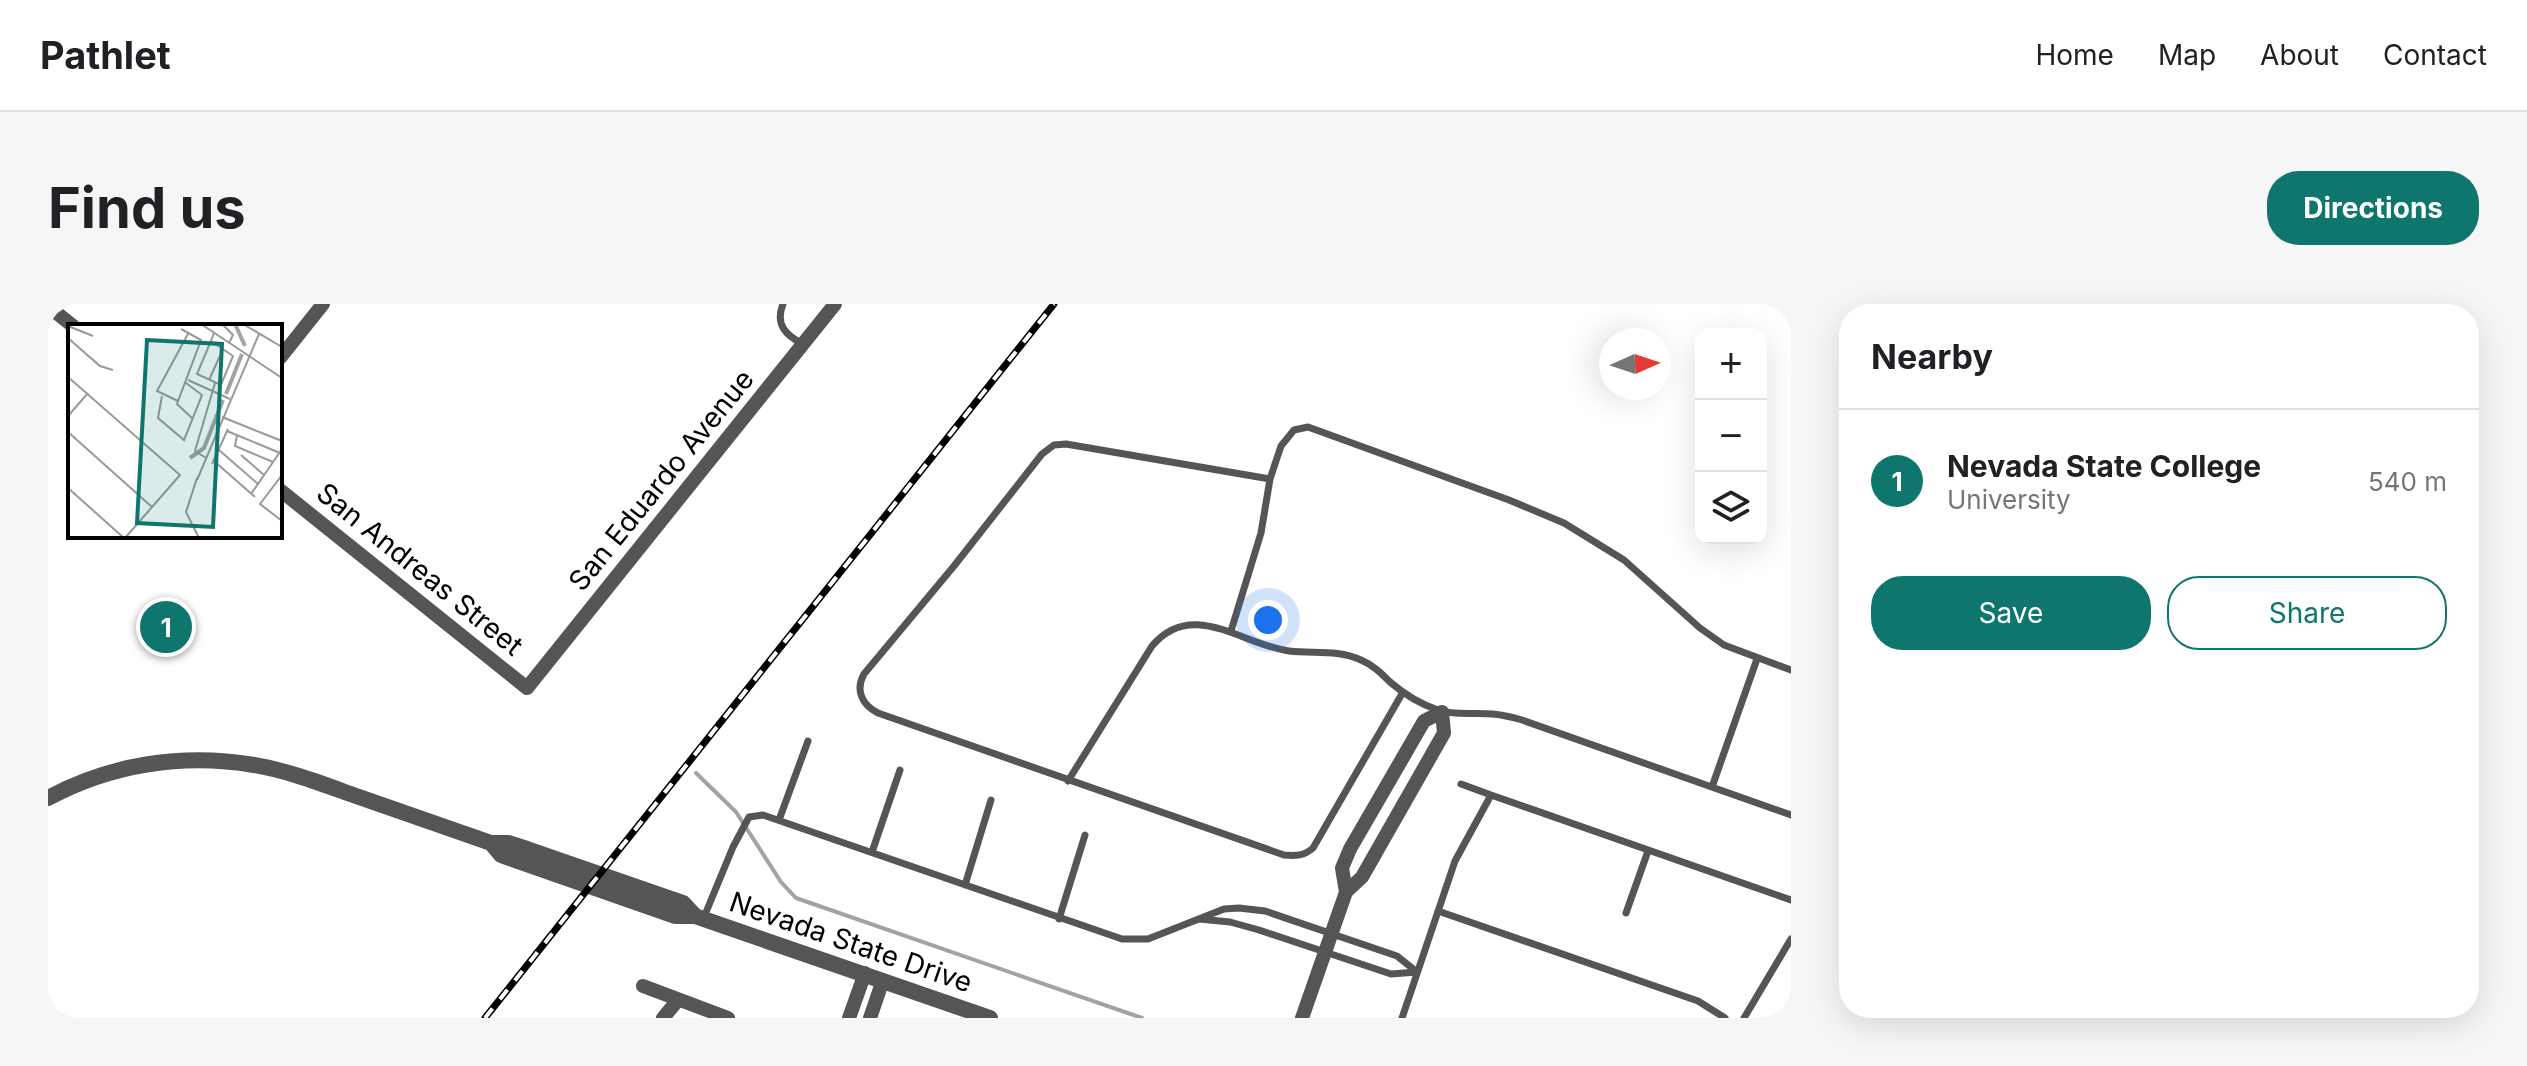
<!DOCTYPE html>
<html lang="en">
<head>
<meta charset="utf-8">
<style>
	:root { --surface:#fff; --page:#f6f6f6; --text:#202124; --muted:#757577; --line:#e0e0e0; --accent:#0f766e }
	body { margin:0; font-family:Inter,sans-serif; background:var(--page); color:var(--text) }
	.controls { position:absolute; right:24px; top:24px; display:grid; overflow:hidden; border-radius:16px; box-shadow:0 8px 32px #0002 }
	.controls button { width:72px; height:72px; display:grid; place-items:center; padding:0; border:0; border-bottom:2px solid var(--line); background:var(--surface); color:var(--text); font:40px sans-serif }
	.compass { position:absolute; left:1551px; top:24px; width:72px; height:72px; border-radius:50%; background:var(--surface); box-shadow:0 8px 32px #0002; rotate:87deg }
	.you { position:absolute; left:1220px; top:316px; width:28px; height:28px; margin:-20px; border:6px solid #fff; border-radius:50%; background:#1a73e8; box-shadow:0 0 0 12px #1a73e833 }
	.badge { display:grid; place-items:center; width:52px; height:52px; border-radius:50%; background:var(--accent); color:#fff; font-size:26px; font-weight:700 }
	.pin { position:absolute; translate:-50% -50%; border:4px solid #fff; box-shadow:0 2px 8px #0006 }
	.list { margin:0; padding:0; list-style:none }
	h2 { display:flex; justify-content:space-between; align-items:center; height:104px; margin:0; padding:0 32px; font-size:34px }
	h2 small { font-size:26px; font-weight:400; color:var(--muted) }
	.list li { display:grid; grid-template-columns:52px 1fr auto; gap:24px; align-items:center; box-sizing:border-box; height:144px; padding:0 32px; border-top:2px solid var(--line) }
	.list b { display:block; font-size:30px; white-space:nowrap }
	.list p { margin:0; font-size:26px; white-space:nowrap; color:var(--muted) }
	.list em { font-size:26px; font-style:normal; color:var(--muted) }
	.actions { display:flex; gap:16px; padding:24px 32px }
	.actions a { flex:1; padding:18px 0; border:2px solid var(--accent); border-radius:32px; text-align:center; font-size:28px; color:var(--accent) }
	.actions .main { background:var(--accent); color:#fff }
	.icon { flex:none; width:44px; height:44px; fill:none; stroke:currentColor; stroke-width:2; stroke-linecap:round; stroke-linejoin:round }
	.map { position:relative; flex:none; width:1743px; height:714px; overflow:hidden; border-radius:32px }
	header { display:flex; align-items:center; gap:48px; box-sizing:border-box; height:112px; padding:0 40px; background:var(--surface); border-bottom:2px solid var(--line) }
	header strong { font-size:38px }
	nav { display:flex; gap:44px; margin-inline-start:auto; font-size:28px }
	.intro { display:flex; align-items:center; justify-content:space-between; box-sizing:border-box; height:192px; padding:0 48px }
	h1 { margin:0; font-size:56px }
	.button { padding:20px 36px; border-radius:32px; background:var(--accent); color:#fff; font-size:28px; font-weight:700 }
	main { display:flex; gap:48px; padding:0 48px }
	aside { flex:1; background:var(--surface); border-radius:32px; box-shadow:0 8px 32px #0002 }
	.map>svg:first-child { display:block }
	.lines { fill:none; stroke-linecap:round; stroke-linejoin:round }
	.stream { stroke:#a3a3a3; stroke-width:4 }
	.service { stroke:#555; stroke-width:7 }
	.minor { stroke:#555; stroke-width:14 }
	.tertiary { stroke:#555; stroke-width:16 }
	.rail-casing { stroke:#000; stroke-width:7 }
	.rail { stroke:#fff; stroke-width:4; stroke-dasharray:12; stroke-linecap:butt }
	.labels { text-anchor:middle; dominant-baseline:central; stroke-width:8; stroke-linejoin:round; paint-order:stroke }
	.street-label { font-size:28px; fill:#000; stroke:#fff }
	.inset-river { fill:none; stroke:#a3a3a3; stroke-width:4 }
	.inset-road { fill:none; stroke:#999; stroke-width:2 }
	.view { fill:#0f766e; fill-opacity:0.15; stroke:#0f766e; stroke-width:4 }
	.inset-edge { fill:none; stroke:#000; stroke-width:4 }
</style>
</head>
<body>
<header>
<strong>Pathlet</strong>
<nav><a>Home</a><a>Map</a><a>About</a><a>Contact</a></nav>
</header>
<div class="intro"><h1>Find us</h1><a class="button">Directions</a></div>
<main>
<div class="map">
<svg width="1743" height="714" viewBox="0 0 1743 714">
	<rect width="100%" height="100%" fill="#fff"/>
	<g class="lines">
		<path class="stream" d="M648,469l40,39 45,70 15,16 346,120"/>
		<path class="service" d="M735,0c-8,20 2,31 20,40
			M1222,175l-204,-35 -12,1 -12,9 -88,112 -90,108c-9,16 -2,31 14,39l406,142c12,1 20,1 29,-7l90,-156
			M1183,327l30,-98 9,-54 11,-33 13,-16 14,-3 201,73 55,23 60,37 76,68 24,17 67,25
			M1020,477l84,-135c40,-48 91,-1 137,5 25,3 48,-2 72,9 12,5 20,13 29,22 14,12 30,22 48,28 17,6 37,2 55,4 10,1 19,3 29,6l269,95
			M1413,480l30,11
			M1664,483l45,-128
			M731,516l29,-79
			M824,548l28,-82
			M917,581l26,-85
			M1390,607l260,90 27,17
			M1578,609l22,-62
			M656,613l29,-70 16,-30 14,-2 359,124h26l76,-30 15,-1 26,3 132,45 20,16
			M1011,615l26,-84
			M1151,615l31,3 29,8 132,44 26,-2
			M1354,714l53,-157 36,-66 300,105
			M1696,714l47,-79"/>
		<path class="minor" d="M0,2l25,20
			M232,54l43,-54
			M232,186l247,198 308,-384
			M595,682l85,32
			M615,714l15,-18
			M801,714l16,-45
			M822,714l13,-38
			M1254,714l44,-126 16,-15 82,-144 -2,-21 -18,9 -74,128 -8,19 4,24"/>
		<path class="tertiary" d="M0,494c63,-34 135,-45 206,-33 36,6 71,20 105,32 44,15 88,31 132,46h17l19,6 156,54 12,13
			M443,539l10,12 174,61h20l295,102"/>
		<g class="rail-casing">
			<path id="rail" d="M437,714l569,-714"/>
		</g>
		<use href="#rail" class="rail"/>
	</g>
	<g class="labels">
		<g class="street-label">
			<text transform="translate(613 176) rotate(-51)">San Eduardo Avenue</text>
			<text transform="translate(372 265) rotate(39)">San Andreas Street</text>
			<text transform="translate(803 638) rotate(19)">Nevada State Drive</text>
		</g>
	</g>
	<g transform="translate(20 20)">
		<rect width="214" height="214" fill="#fff"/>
		<path class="inset-river" d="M167,0l10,22M158,70l16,-40M122,134l14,-10 19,-48"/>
		<path class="inset-road" d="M133,0l81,54M154,0l11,11 -4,8M175,0l39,23M0,2l25,10M113,5l20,11 -24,64 16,15M0,14l32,28 13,4M143,17l22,15 -12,29 -24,-11 14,-33 3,-8M0,53l112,98 -55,63M120,56l42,19M141,56l14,-31M94,72l-4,22 26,22 18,-45 -16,-12M110,77l-21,-10 32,-59M0,92l20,-23M154,93l60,24M159,107l53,22M0,108l84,75M169,111l-2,11 38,16M151,126l39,34M173,131l23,20M138,134l-11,-7 20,-68M146,137l41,36M144,140l16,-35M214,151l-22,29 22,17M129,154l-11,34 13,26M129,156l62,-146M0,164l56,50M183,170l31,-45"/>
		<path class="view" d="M79,16l75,4 -9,183 -76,-4z"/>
		<rect width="214" height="214" class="inset-edge"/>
	</g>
</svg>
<div class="controls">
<button>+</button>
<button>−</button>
<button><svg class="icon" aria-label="layers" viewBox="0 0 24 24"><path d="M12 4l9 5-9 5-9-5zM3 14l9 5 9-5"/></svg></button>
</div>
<svg class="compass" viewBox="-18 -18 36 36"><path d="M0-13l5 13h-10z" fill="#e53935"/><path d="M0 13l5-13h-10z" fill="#757577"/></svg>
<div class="you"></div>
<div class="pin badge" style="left:118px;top:323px">1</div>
</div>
<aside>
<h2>Nearby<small></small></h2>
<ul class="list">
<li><span class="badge">1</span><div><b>Nevada State College</b><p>University</p></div><em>540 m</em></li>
</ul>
<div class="actions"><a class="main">Save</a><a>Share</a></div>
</aside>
</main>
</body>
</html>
